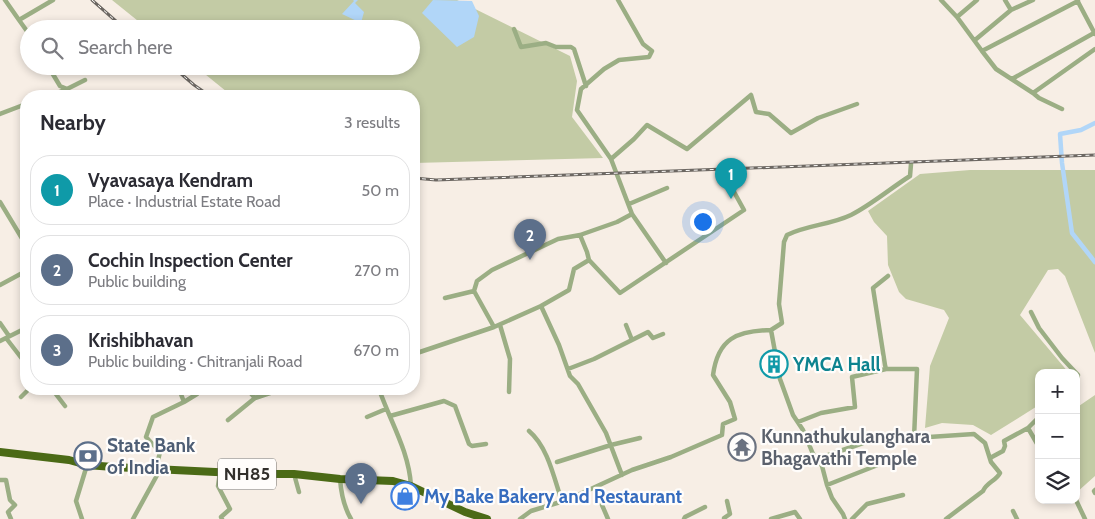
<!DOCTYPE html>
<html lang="en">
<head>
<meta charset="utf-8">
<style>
	:root { --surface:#fff; --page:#f2f2f3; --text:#2b2b33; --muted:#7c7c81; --line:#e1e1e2; --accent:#1873a2 }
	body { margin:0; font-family:Cabin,sans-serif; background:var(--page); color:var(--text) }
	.controls { position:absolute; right:15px; bottom:15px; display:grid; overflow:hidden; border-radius:10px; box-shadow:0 2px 8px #0003 }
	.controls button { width:45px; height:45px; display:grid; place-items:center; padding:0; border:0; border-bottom:1px solid var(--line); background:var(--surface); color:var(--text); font:25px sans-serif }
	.you { position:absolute; left:702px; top:221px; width:18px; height:18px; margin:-12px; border:4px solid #fff; border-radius:50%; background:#1a73e8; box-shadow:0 0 0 8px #1a73e833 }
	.badge { display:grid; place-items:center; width:32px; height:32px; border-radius:50%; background:var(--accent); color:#fff; font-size:16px; font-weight:700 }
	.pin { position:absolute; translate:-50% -41px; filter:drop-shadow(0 1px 2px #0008) }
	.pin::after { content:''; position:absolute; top:26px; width:18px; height:15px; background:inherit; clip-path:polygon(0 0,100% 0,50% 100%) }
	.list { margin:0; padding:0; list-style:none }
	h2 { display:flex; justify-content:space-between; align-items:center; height:65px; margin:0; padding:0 20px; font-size:21px }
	h2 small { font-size:16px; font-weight:400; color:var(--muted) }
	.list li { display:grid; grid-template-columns:32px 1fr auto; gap:15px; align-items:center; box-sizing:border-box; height:70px; margin:0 10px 10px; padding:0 10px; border:1px solid var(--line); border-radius:20px }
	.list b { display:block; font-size:19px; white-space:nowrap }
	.list p { margin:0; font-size:16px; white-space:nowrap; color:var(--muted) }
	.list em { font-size:16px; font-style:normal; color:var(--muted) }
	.icon { flex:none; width:28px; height:28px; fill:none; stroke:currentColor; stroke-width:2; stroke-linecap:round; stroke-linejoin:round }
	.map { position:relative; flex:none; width:1095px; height:519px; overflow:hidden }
	.search { position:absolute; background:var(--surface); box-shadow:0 2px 8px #0003; left:20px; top:20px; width:400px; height:55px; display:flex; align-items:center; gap:12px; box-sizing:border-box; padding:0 18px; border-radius:28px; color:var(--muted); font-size:19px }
	.panel { position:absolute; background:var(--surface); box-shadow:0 2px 8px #0003; left:20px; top:90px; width:400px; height:305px; border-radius:20px }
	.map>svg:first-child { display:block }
	.green { fill:#c3cba5 }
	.water { fill:#b1d6f8 }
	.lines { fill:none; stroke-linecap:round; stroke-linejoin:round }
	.canal { stroke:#b1d6f8; stroke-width:4.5 }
	.minor { stroke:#9bae84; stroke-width:4.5 }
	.trunk { stroke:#4b6a16; stroke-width:8 }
	.rail-casing { stroke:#6c6762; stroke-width:3 }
	.rail { stroke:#fffdfb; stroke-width:1; stroke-dasharray:4; stroke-linecap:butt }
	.labels { text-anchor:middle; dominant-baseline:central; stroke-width:4.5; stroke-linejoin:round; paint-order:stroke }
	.shield { fill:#fffdfb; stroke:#706d69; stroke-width:1 }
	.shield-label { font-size:18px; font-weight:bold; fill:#322f2b }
	.culture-label { font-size:19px; font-weight:bold; fill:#0d838f; stroke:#fffdfb; text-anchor:start }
	.worship-label { font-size:19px; font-weight:bold; fill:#5b616d; stroke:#fffdfb; text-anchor:start }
	.service-label { font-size:19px; font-weight:bold; fill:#4e5e75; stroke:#fffdfb; text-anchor:start }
	.shop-label { font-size:19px; font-weight:bold; fill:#366cbe; stroke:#fffdfb; text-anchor:start }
</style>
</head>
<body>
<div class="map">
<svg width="1095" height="519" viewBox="0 0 1095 519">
	<rect width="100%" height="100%" fill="#f7eee5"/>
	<path class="green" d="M112,0h345l113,56 7,25 -5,36 31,41 -189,5v-67h-182l-37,-30h216v-37h-263z
		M970,170h125v183l-30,-77 -7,-7 -10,1 -28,45 49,58h-30v32l-48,30 -18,-10 -31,-2 -17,5 5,-62 19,-48 -5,-8 -38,-11 -7,-7 -11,-27 -1,-29 -13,-14 -6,-11 52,-37z
		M1095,395v81l-19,17v-85z"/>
	<path class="water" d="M353,0h5l-3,3 9,9 -3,11 -19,-9 12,-13z
		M433,0l39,1 7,15 -5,21 -17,10 -35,-34z"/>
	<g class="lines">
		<path class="canal" d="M1095,123l-14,7 -21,4 2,29 10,70 23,29"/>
		<path class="minor" d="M5,0l14,20 34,-20
			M941,0l16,17
			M977,0l-20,17 25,34
			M1077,0l18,34
			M1078,1l-96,50 14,18 37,24 62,-44
			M1011,10l22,-10
			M19,20l10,14
			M514,29l7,18 25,-4 10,4h15l3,2 12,37
			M975,40l36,-30 -6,-10
			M48,66l12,20 7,3 18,-9
			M1012,79l82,-46
			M1033,93l6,5 23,11
			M49,96l18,-7 4,7
			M0,114l26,-10
			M611,159l23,-20 13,-14 40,24 64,-54 5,17 13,2 22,19 27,-15 39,-14
			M0,202l26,43
			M629,204l38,-16
			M632,214l34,49
			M19,233l7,-3
			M580,235l7,17 2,8 -15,9 -5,21 -28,16 18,39 11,31 8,8 28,49 16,42
			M589,260l31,33 124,-83 -16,-29
			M888,276l-15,12 12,77 1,4h31l-3,69
			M0,285l26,-14
			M445,298l29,-7
			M1031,312l8,16 23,30 16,17 -2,8
			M0,323l9,13
			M500,325l10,34 -1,33
			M626,325l6,15
			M494,327l-20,-36 3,-10 15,-11 66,-31 22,-4 37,-13 15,-8 -21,-55 -34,-49 4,-21 23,-20 15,-9 30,-3 3,-6 -9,-7 -25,-44
			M6,338l20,26
			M0,341l26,-13
			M414,354l80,-27 47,-21
			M568,369l26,-10 54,-27 5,6 10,-4
			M52,389l13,17
			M247,389l8,9 27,-9
			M379,389c11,32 30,62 32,97
			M21,397l8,-8
			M184,402l13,-8
			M390,416l54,-15 11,5 14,38 3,2 14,-2
			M367,417l19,-8
			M228,420l27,-22
			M798,422l23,-9 34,-6 -3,-30 34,-8
			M1028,428l11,19
			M529,431c19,16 25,47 33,71
			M890,444l24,-6 60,-4 11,9 6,19 9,11c-4,8 -13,9 -17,18l-37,28
			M990,458l13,-7 2,-5 -1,-5 24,-13 11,-11
			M817,459l49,-17
			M888,461l-61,24 -5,-19 -9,-12 -10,-24 -10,-15 -13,-36 -9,-49 11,-7 -3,-19 5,-62 3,-7c20,-10 43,-10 64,-20 20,-10 40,-27 59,-39l1,-12
			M557,462l54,-17 29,-7
			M156,469l4,-17 -14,-15 7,-20 31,-15 -5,-13
			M220,472l-2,14 12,23 -9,8 1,2
			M294,474l5,18
			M340,479c1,13 4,28 11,40
			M0,480h6l4,20 5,5 -7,7 3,7
			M827,485l5,13 11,16 2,5
			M597,487l5,18 6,14
			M1095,490l-1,1 1,2
			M1076,500l9,19
			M1013,511l4,8
			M82,519l-6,-18 11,-36
			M133,519l28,-51
			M520,519l11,-8 36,-11 65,-30 39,-13 51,-22 1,-11 12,-5 -5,-17 -17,-27c5,-37 24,-44 58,-45
			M684,519l1,-2 20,-10
			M724,519v-1l6,-4 -3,-13
			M771,519l24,-7 5,7
			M852,519l15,-15 36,-9"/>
		<path class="trunk" d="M0,452l69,8 18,5 26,2 144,7h37l46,5 53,2 18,5 54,26 22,7"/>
		<g class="rail-casing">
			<path id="rail" d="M92,0l33,29
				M172,66l22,19 16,11
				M414,178l22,2 659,-25"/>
		</g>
		<use href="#rail" class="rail"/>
	</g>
	<defs>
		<g id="building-ring" transform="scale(1.4375)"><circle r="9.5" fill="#fffdfb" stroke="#0f9aa8" stroke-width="1.5"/><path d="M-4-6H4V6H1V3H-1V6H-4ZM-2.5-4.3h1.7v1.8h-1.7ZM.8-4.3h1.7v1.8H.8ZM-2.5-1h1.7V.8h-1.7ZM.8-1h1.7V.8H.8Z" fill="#0f9aa8"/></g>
		<g id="temple-ring" transform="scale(1.4375)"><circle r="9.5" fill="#fffdfb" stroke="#6b7280" stroke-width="1.5"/><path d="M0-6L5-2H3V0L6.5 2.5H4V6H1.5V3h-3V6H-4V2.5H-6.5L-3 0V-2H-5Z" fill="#6b7280"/></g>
		<g id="bank-ring" transform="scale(1.4375)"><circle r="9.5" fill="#fffdfb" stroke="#5c6f8a" stroke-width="1.5"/><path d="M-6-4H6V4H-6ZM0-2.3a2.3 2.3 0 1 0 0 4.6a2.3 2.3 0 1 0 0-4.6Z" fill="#5c6f8a"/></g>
		<g id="shop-ring" transform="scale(1.4375)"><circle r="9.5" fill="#fffdfb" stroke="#3f7fe0" stroke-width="1.5"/><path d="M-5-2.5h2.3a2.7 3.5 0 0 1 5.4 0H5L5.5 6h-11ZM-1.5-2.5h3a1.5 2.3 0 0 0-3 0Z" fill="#3f7fe0"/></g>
	</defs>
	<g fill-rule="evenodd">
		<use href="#building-ring" x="774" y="364"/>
		<use href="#temple-ring" x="742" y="447"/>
		<use href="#bank-ring" x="88" y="456"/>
		<use href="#shop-ring" x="405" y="496"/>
	</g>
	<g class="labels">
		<rect class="shield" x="218" y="458.5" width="58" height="31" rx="4"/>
		<g class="shield-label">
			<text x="247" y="474">NH85</text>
		</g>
		<g class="culture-label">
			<text x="793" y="364">YMCA Hall</text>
		</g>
		<g class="worship-label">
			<text x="761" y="436">Kunnathukulanghara<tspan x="761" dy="22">Bhagavathi Temple</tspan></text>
		</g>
		<g class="service-label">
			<text x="107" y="445">State Bank<tspan x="107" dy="22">of India</tspan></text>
		</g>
		<g class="shop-label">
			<text x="424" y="496">My Bake Bakery and Restaurant</text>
		</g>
	</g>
</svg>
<div class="controls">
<button>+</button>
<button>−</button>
<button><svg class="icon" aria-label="layers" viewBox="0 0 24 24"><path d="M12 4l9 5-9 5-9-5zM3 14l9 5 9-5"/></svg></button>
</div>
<div class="you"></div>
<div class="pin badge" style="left:731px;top:199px;background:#0f9aa8">1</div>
<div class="pin badge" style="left:530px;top:260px;background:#5c6f8a">2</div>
<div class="pin badge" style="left:361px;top:504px;background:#5c6f8a">3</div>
<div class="search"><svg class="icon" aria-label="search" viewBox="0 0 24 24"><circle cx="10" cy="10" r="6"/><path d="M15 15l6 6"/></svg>Search here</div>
<section class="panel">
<h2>Nearby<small>3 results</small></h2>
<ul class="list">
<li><span class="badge" style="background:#0f9aa8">1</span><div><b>Vyavasaya Kendram</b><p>Place · Industrial Estate Road</p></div><em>50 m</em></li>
<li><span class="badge" style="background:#5c6f8a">2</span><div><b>Cochin Inspection Center</b><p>Public building</p></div><em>270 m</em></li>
<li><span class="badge" style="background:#5c6f8a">3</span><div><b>Krishibhavan</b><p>Public building · Chitranjali Road</p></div><em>670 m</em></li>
</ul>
</section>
</div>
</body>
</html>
